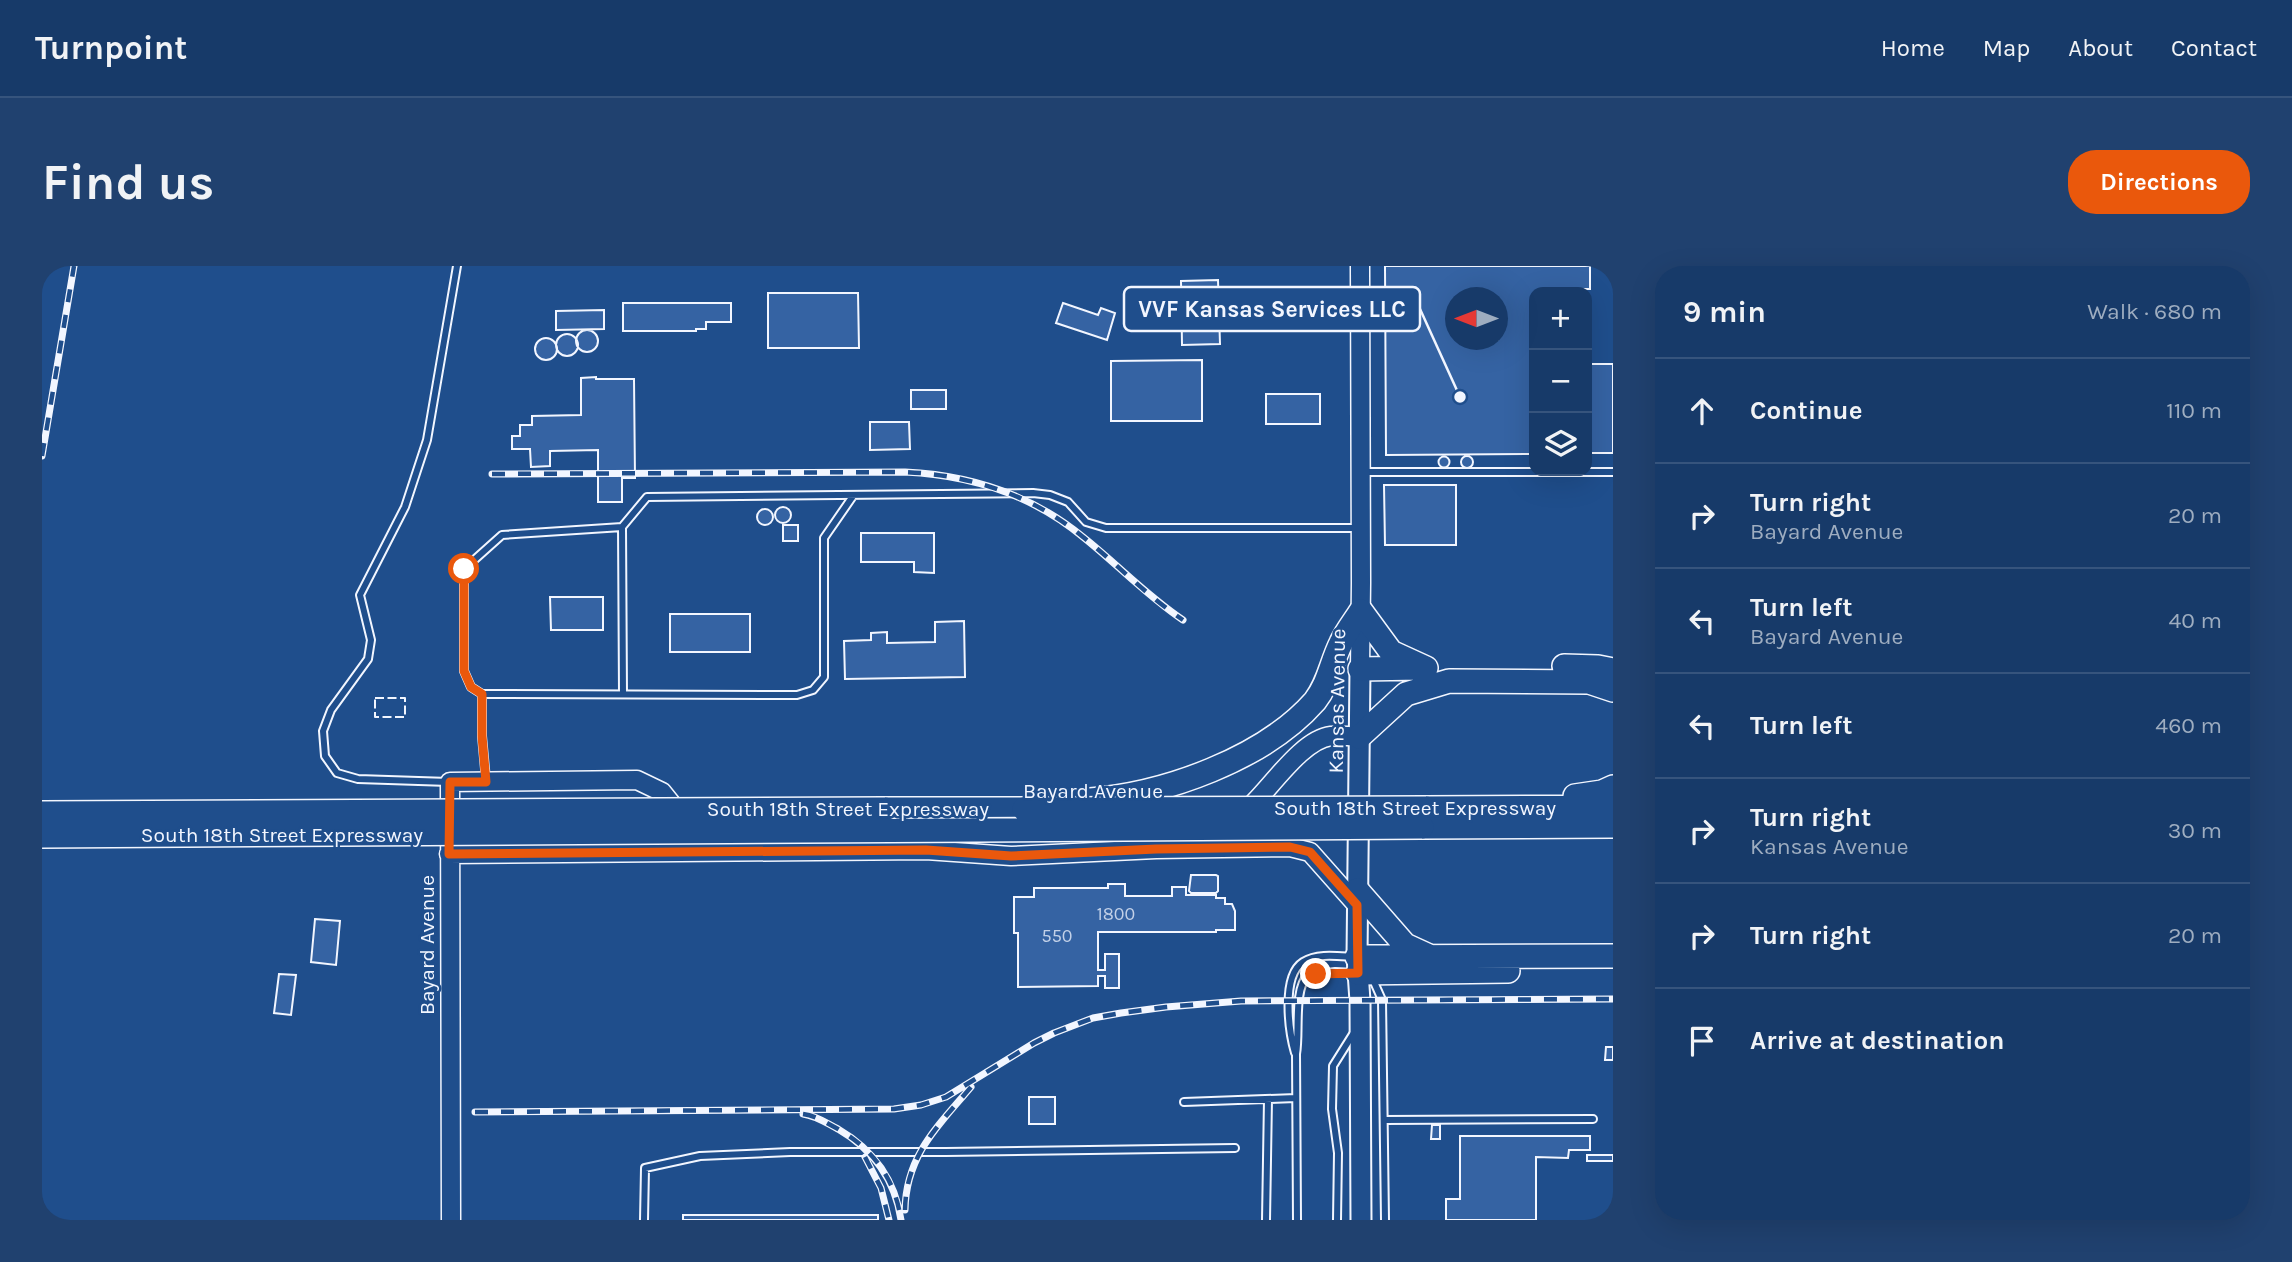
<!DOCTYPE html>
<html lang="en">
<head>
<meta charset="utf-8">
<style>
	:root { --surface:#173a69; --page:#20416f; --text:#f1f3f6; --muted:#9eadc0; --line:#36547d; --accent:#ea580c }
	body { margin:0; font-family:Karla,sans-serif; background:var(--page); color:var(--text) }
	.controls { position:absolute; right:21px; top:21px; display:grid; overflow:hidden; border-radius:14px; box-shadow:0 7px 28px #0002 }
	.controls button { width:63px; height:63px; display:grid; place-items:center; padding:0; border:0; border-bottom:2px solid var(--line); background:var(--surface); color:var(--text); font:35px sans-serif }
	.compass { position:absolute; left:1403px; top:21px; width:63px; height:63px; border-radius:50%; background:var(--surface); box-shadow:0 7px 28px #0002; rotate:270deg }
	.stop { position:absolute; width:21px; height:21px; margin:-16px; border:5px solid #ea580c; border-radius:50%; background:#fff }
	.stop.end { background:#ea580c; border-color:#fff; box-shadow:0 2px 7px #0008 }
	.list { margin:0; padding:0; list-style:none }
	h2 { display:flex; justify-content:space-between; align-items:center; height:91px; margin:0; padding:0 28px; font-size:30px }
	h2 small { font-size:23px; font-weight:400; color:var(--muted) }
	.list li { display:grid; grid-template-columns:46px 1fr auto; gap:21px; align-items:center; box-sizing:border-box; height:105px; padding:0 28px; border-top:2px solid var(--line) }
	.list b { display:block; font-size:26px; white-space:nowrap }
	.list p { margin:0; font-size:23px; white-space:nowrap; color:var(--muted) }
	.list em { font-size:23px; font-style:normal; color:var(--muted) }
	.icon { flex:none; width:38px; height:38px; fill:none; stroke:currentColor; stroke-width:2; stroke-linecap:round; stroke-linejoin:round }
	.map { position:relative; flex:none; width:1571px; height:954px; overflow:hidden; border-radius:28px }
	header { display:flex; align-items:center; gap:42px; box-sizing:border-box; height:98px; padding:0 35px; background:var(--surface); border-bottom:2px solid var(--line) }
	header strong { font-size:33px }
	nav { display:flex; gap:38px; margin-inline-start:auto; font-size:24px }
	.intro { display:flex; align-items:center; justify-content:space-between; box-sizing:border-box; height:168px; padding:0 42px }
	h1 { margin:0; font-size:49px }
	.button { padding:18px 32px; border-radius:28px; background:var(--accent); color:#fff; font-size:24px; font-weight:700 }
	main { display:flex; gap:42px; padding:0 42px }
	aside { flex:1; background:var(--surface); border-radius:28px; box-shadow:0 7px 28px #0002 }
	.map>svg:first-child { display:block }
	.building { fill:#3563a3; stroke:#f2f6ff; stroke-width:2; fill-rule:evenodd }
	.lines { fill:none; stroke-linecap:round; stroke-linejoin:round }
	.lane-casing { stroke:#f2f6ff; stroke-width:10 }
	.secondary-casing { stroke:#f2f6ff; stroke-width:21 }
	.primary-casing { stroke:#f2f6ff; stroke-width:23 }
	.highway-casing { stroke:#f2f6ff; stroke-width:26 }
	.lane { stroke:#1f4e8c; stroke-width:6 }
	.secondary { stroke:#1f4e8c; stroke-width:18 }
	.primary { stroke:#1f4e8c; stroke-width:19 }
	.highway { stroke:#1f4e8c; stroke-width:23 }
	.rail-casing { stroke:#f2f6ff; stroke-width:7 }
	.rail { stroke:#1f4e8c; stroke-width:4.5; stroke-dasharray:13; stroke-linecap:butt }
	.highway-bridge-casing { stroke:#f2f6ff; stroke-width:26; stroke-linecap:butt }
	.highway-bridge { stroke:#1f4e8c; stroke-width:23 }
	.fence { stroke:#f2f6ff; stroke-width:2; stroke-dasharray:9 3.5; stroke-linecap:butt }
	.route { stroke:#ea580c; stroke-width:9 }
	.labels { text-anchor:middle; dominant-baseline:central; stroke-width:5; stroke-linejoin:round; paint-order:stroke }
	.number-label { font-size:18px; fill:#c3d1e8 }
	.street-label { font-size:21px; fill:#f2f6ff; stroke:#1f4e8c }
	.leader { fill:none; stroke:#f2f6ff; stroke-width:2.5 }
	.callout-dot { fill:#f2f6ff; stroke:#1f4e8c; stroke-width:2.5 }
	.callout { fill:#1f4e8c; stroke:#f2f6ff; stroke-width:2.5 }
	.callout-label { font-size:23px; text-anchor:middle; font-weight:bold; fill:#f2f6ff }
</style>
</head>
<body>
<header>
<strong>Turnpoint</strong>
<nav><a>Home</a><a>Map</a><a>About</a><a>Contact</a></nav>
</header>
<div class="intro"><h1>Find us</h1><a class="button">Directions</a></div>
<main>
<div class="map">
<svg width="1571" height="954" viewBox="0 0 1571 954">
	<rect width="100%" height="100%" fill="#1f4e8c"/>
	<path class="building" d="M1343,0h205v23h-30v3h-26v162l-148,1zM1414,32h42v42h-42z
		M1176,14l2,64 -38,1 -1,-64z
		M726,27h90l1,55h-91z
		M581,37h108v19h-25v7h-10v2h-73z
		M1021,37l35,12 3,-7 14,5 -8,27 -51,-17z
		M562,44v19l-48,1v-19z
		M534 75a11 11 0 1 1 22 0a11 11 0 1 1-22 0Z
		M514 79a11 11 0 1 1 22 0a11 11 0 1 1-22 0Z
		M493 83a11 11 0 1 1 22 0a11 11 0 1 1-22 0Z
		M1160,94v61h-91v-60z
		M1545,98h26v89h-26z
		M554,111v2h38l1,99h-13v24h-24v-52l-48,1v15l-19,1 -1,-18h-18v-13h8v-11h12v-9l49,-1v-37z
		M869,124h35v19h-35z
		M1224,128h54v30h-54z
		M828,156h39l1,27 -40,1z
		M1419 196a6 6 0 1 1 12 0a6 6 0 1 1-12 0Z
		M1396.5 196a5.5 5.5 0 1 1 11 0a5.5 5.5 0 1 1-11 0Z
		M1342,219h72v60h-71z
		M733 249a8 8 0 1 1 16 0a8 8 0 1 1-16 0Z
		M715 251a8 8 0 1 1 16 0a8 8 0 1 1-16 0Z
		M741,259h15v16h-15z
		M819,267h73v40l-20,-1v-10h-53z
		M508,331h53v33h-52z
		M628,348h80v38h-80z
		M922,355l1,56 -120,2 -1,-38 27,-1v-7l16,-1v11l48,-1v-20z
		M1149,609h25l2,1v15l-2,2h-25l-2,-2z
		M1066,618h17v12h47v-9h14v8h30v3h9v6h7l3,7v19h-19v2h-118v38h7v-16h14v34h-14v-12h-7v10l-80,1v-54h-4v-36h20v-9h74z
		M273,653l25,2 -4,44 -25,-3z
		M237,708l17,1 -5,40 -17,-2z
		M1564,781h7v13h-8z
		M987,831h26v27h-26z
		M1390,859h8v14h-9z
		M1418,870h130v14h-21l-1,8 -32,-1v63h-90v-21h14z
		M1545,889h26v6h-26z
		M641,949h195v5h-195z"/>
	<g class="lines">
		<g class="lane-casing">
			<path id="lane" d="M1197,42l119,1
				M1321,206h250
				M811,230l-29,42v139l-11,13 -16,5 -315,-1 -11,-7 -7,-16v-102l38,-34 120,-8 25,-30 386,-4 17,2 18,7 18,20 20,6h254
				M580,261l1,167
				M440,428v42l4,44
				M407,516l-91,-3 -21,-6 -12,-17 -2,-25 8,-21 37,-51 3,-19 -11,-45 45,-88 22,-67 30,-174
				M1329,714l3,2 8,18 3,220
				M1253,787c-6,-21 -14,-77 8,-91 14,-9 34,-6 50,-5
				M1142,836l112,-4
				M1342,854l209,-1
				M602,954l1,-52 55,-12 90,-4h156l289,-4
				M1224,954l2,-121
				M1255,954l-1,-166c4,-21 -3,-65 12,-79l27,-3 20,1
				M1295,954l1,-67 -6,-44 1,-43 22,-35"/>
		</g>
		<g class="secondary-casing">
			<path id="secondary" d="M1318,403l1,-86 -1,-317
				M1200,548c24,-18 57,-74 89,-78 9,-1 19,0 28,1
				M407,588l477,-4 85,6 145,-7 134,-2 20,5 47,53
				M409,954l-1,-438 187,-2 25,12 16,20h7"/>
		</g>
		<g class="primary-casing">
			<path id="primary" d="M1318,403l-3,288 3,44 1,219"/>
		</g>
		<g class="highway-casing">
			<path id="highway" d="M1522,400l34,1 15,3
				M1318,403l61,-1
				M1317,471l47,-43 43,-13 140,1 24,8
				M1533,530l27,-4 11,-5
				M1048,534c75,-6 174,-41 225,-99 14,-18 16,-38 26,-58 5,-11 13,-21 20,-32l30,41 35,16
				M1384,542l187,-1
				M843,543h139l18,-5
				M1380,561l191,-1
				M1315,624l48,55 24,11
				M1315,691l256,-1
				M1316,707l150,-2"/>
		</g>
		<use href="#lane" class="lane"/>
		<use href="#secondary" class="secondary"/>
		<use href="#primary" class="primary"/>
		<use href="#highway" class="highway"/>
		<g class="rail-casing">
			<path id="rail" d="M0,190l32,-190
				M450,208l413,-2c66,3 127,23 178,65 34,27 64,59 100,83
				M433,846l419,-3 27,-4 25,-8 88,-54 20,-10 39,-15 28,-5 45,-6 75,-6 372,-2
				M761,848c14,2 23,9 35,15 36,21 57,50 63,91
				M823,891l16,31 8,32
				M863,944c1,-55 33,-84 66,-123"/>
		</g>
		<use href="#rail" class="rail"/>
		<g class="highway-bridge-casing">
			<path id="highway-bridge" d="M982,543l402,-1
				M0,547l843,-4
				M0,570l1380,-9"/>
		</g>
		<use href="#highway-bridge" class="highway-bridge"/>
		<path class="fence" d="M333,432h30v19h-30z"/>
	</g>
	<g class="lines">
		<path class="route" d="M422,303v102l7,16 11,7v42l4,46h-36l-1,72 477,-4 85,6 145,-7 134,-2 20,5 47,53 1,68 -42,1"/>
	</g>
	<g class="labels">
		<g class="number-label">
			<text x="1074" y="648">1800</text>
			<text x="1015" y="670">550</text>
		</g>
		<g class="street-label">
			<text transform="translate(1295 435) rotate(-89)">Kansas Avenue</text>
			<text x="1051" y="525">Bayard Avenue</text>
			<text x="1373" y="542">South 18th Street Expressway</text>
			<text x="806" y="543">South 18th Street Expressway</text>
			<text x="240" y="569">South 18th Street Expressway</text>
			<text transform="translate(385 679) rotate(-90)">Bayard Avenue</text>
		</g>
	</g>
	<path class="leader" d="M1418 131L1378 43"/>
	<circle class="callout-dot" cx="1418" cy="131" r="7"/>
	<rect class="callout" x="1082" y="21" width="296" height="44" rx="7"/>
	<g class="callout-label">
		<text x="1230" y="51">VVF Kansas Services LLC</text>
	</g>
</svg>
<div class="controls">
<button>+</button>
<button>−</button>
<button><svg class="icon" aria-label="layers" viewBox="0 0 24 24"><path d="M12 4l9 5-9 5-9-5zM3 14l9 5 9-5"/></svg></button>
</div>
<svg class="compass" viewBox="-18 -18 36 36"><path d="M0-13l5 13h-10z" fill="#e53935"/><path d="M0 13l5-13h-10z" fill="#9eadc0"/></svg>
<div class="stop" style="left:422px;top:303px"></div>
<div class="stop end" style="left:1274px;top:708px"></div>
</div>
<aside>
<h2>9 min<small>Walk · 680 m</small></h2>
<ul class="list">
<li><svg class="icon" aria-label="ahead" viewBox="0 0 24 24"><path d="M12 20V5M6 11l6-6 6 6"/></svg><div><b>Continue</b></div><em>110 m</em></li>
<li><svg class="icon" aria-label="right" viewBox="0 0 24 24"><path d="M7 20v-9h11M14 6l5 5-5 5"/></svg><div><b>Turn right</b><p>Bayard Avenue</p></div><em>20 m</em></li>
<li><svg class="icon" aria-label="left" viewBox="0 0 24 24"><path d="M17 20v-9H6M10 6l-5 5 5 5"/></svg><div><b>Turn left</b><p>Bayard Avenue</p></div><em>40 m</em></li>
<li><svg class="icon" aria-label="left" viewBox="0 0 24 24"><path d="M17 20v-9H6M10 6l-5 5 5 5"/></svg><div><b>Turn left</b></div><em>460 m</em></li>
<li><svg class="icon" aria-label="right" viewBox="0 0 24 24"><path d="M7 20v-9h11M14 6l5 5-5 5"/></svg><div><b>Turn right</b><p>Kansas Avenue</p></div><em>30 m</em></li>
<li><svg class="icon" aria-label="right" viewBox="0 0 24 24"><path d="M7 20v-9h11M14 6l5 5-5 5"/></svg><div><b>Turn right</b></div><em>20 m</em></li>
<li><svg class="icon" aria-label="arrive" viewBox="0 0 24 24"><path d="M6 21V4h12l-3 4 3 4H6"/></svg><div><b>Arrive at destination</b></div></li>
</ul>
</aside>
</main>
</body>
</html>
